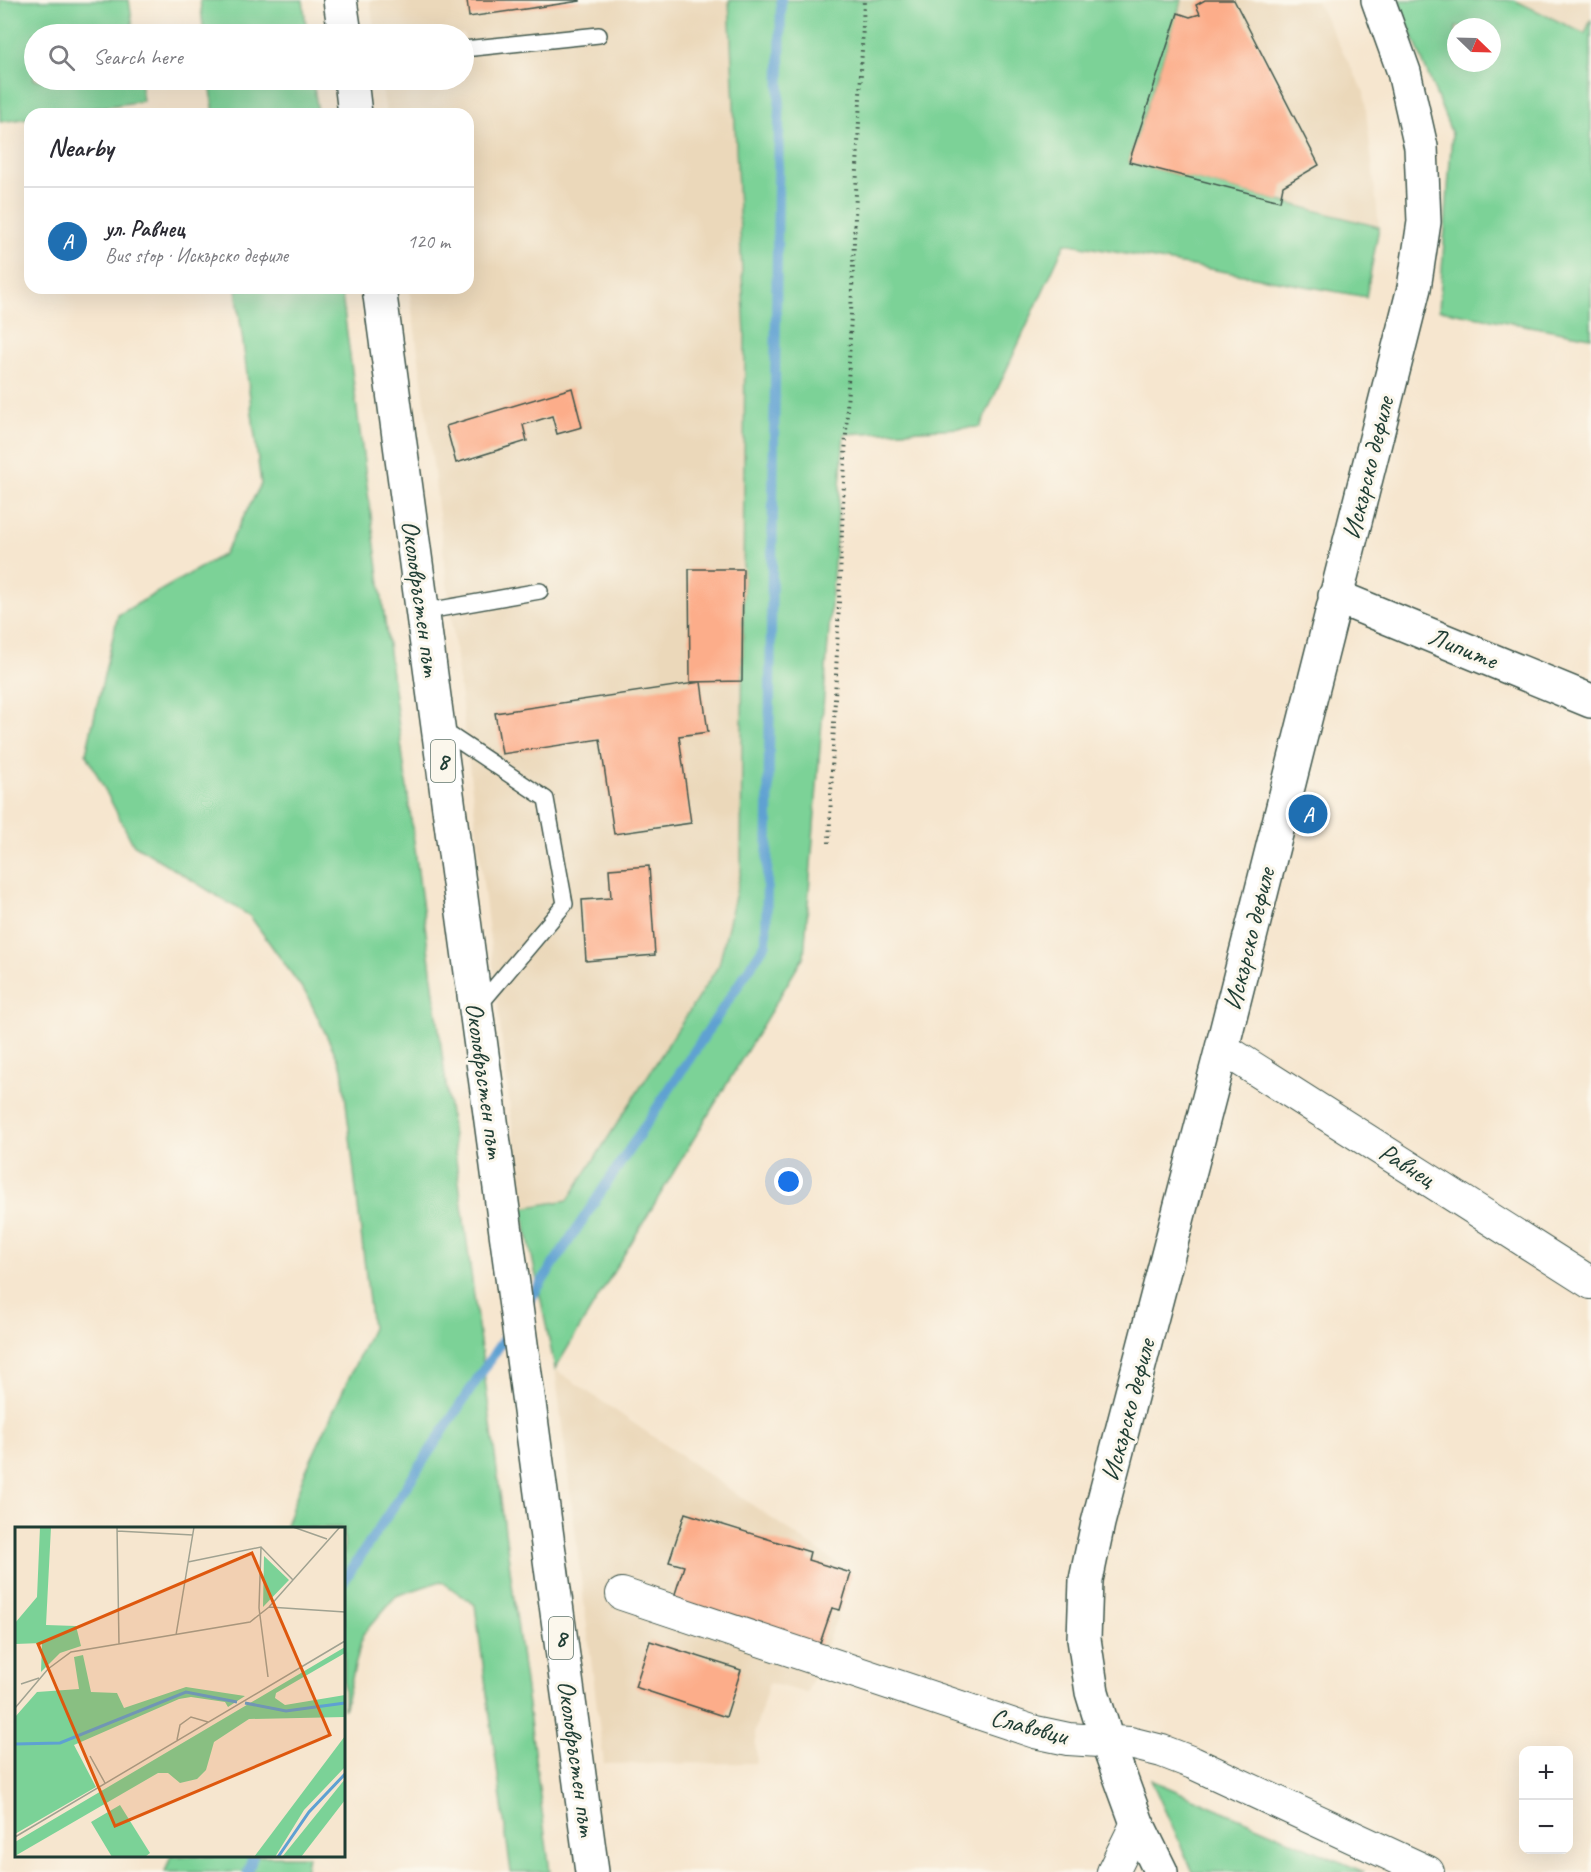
<!DOCTYPE html>
<html lang="en">
<head>
<meta charset="utf-8">
<style>
	:root { --surface:#fff; --page:#f7f7f7; --text:#2b2b33; --muted:#7c7c81; --line:#e1e1e2; --accent:#1f6fb2 }
	body { margin:0; font-family:Caveat,sans-serif; background:var(--page); color:var(--text) }
	.controls { position:absolute; right:18px; bottom:18px; display:grid; overflow:hidden; border-radius:12px; box-shadow:0 6px 24px #0002 }
	.controls button { width:54px; height:54px; display:grid; place-items:center; padding:0; border:0; border-bottom:2px solid var(--line); background:var(--surface); color:var(--text); font:30px sans-serif }
	.compass { position:absolute; left:1447px; top:18px; width:54px; height:54px; border-radius:50%; background:var(--surface); box-shadow:0 6px 24px #0002; rotate:113deg }
	.you { position:absolute; left:789px; top:1182px; width:21px; height:21px; margin:-15px; border:4px solid #fff; border-radius:50%; background:#1a73e8; box-shadow:0 0 0 9px #1a73e833 }
	.badge { display:grid; place-items:center; width:39px; height:39px; border-radius:50%; background:var(--accent); color:#fff; font-size:20px; font-weight:700 }
	.pin { position:absolute; translate:-50% -50%; border:3px solid #fff; box-shadow:0 2px 6px #0006 }
	.list { margin:0; padding:0; list-style:none }
	h2 { display:flex; justify-content:space-between; align-items:center; height:78px; margin:0; padding:0 24px; font-size:26px }
	h2 small { font-size:20px; font-weight:400; color:var(--muted) }
	.list li { display:grid; grid-template-columns:39px 1fr auto; gap:18px; align-items:center; box-sizing:border-box; height:108px; padding:0 24px; border-top:2px solid var(--line) }
	.list b { display:block; font-size:22px; white-space:nowrap }
	.list p { margin:0; font-size:20px; white-space:nowrap; color:var(--muted) }
	.list em { font-size:20px; font-style:normal; color:var(--muted) }
	.icon { flex:none; width:33px; height:33px; fill:none; stroke:currentColor; stroke-width:2; stroke-linecap:round; stroke-linejoin:round }
	.map { position:relative; flex:none; width:1591px; height:1872px; overflow:hidden }
	.search { position:absolute; background:var(--surface); box-shadow:0 6px 24px #0002; left:24px; top:24px; width:450px; height:66px; display:flex; align-items:center; gap:15px; box-sizing:border-box; padding:0 21px; border-radius:33px; color:var(--muted); font-size:22px }
	.panel { position:absolute; background:var(--surface); box-shadow:0 6px 24px #0002; left:24px; top:108px; width:450px; height:186px; border-radius:18px }
	.map>svg:first-child { display:block }
	.built { fill:#ebd8ba }
	.green { fill:#7bd297; stroke:#4d8866; stroke-width:1.5; fill-rule:evenodd }
	.lines { fill:none; stroke-linecap:round; stroke-linejoin:round }
	.stream { stroke:#5ea1d2; stroke-width:10 }
	.building { fill:#fcad8a }
	.lane-casing { stroke:#3f564b; stroke-width:18 }
	.street-casing { stroke:#3f564b; stroke-width:34 }
	.secondary-casing { stroke:#3f564b; stroke-width:36 }
	.primary-casing { stroke:#3f564b; stroke-width:36 }
	.path { stroke:#3f564b; stroke-width:4; stroke-dasharray:1.5 4.5; stroke-linecap:butt }
	.lane { stroke:#fff; stroke-width:15 }
	.street { stroke:#fff; stroke-width:32 }
	.secondary { stroke:#fff; stroke-width:33 }
	.primary { stroke:#fff; stroke-width:33 }
	.labels { text-anchor:middle; dominant-baseline:central; stroke-width:6; stroke-linejoin:round; paint-order:stroke }
	.shield { fill:#fbf7ec; stroke:#61756b; stroke-width:1.5 }
	.shield-label { font-size:24px; font-weight:bold; fill:#1f3d34 }
	.street-label { font-size:26px; fill:#1f3d34; stroke:#fbf7ec }
	.inset-river { fill:none; stroke:#5ea1d2; stroke-width:3 }
	.inset-road { fill:none; stroke:#a0a291; stroke-width:1.5 }
	.view { fill:#de580e; fill-opacity:0.15; stroke:#de580e; stroke-width:3 }
	.inset-edge { fill:none; stroke:#1f3d34; stroke-width:3 }
</style>
</head>
<body>
<div class="map">
<svg width="1591" height="1872" viewBox="0 0 1591 1872">
	<rect width="100%" height="100%" fill="#fbf7ec"/>
	<filter id="ink" filterUnits="userSpaceOnUse"><feTurbulence type="fractalNoise" baseFrequency=".0167" numOctaves="2"/><feDisplacementMap in="SourceGraphic" scale="12" xChannelSelector="R" yChannelSelector="G"/><feConvolveMatrix kernelMatrix="1 2 1 2 8 2 1 2 1" color-interpolation-filters="sRGB"/></filter>
	<filter id="wash" filterUnits="userSpaceOnUse"><feTurbulence type="fractalNoise" baseFrequency=".008" numOctaves="4" result="noise"/><feDisplacementMap in="SourceGraphic" scale="24" xChannelSelector="R" yChannelSelector="G"/><feGaussianBlur stdDeviation="1.35" result="paint"/><feColorMatrix in="noise" values="0 0 0 0 0 0 0 0 0 0 0 0 0 0 0 0 0 1.4 0 .05"/><feComposite in="paint" operator="in"/></filter>
	<g filter="url(#wash)">
		<rect width="100%" height="100%" fill="#f6e6cf"/>
		<path class="built" d="M370,0h359l16,335 -4,536 -22,94 -151,236 -46,7 -93,-777 -20,-143h59v-174h-82l-5,-34h83v-46h-89z
			M1182,0h134l48,92 15,135 -250,-65z
			M1514,0h77v19l-6,15z
			M555,1369l296,204 -11,37 -33,83 -38,-10 -14,48 2,32 -153,1z"/>
		<path class="green" d="M0,0h129l5,34h-100v46h106l3,21 -87,13h-26v4l-30,4z
			M200,0h103l4,34h-103z
			M729,0h453l-53,162 250,65 -13,70 -301,-54 -85,184 -136,7 -40,522 -249,413 -33,-161 46,-8 151,-235 22,-94 4,-536z
			M1398,0h116l71,34 6,-15v318l-152,-27 13,-176zM1456,27h36v36h-36z
			M210,80h103l5,34h-104z
			M236,288h105l209,1584h-39l-36,-267 -34,-24 -45,15 -33,38 -19,76v-182h-59l18,-51 69,-149 -30,-260 -35,-73 -57,-79 -117,-72 -47,-91 32,-138 106,-61 37,-70z
			M1151,1780l213,92h-171z
			M171,1856h137l-3,16h-140z"/>
		<g class="lines">
			<path class="stream" d="M525,1307l241,-364 15,-943
				M344,1581l167,-253
				M248,1872l5,-16"/>
		</g>
		<g id="blocks">
			<path class="building" d="M467,0h113v1l-111,16z
				M1205,0h29l85,165 -36,21 -3,15 -151,-39 49,-149 12,4 10,-3 -4,-9z
				M572,388l10,39 -25,7 -5,-18 -29,9 4,16 -71,22 -10,-37z
				M689,569h54l-1,112 -52,1z
				M701,682l7,50 -29,4 12,87 -77,11 -14,-95 -98,15 -7,-41z
				M649,866l6,89 -69,6 -4,-61 29,-2 -2,-29z
				M685,1513l125,39 -2,8 43,13 -11,37 -8,-2 -13,38 -146,-46 11,-34 -15,-4z
				M650,1641l91,29 -15,47 -91,-30z"/>
		</g>
	</g>
	<g filter="url(#ink)">
		<use href="#blocks" fill-opacity="0" stroke="#3f564b" stroke-width="1.5"/>
		<g class="lines">
			<g class="lane-casing">
				<path id="lane" d="M464,49l135,-14
					M422,612l118,-21
					M441,729l105,70 19,105 -88,104"/>
			</g>
			<g class="street-casing">
				<path id="street" d="M1222,1048l369,235
					M622,1594l413,138 33,7 62,4 32,8 31,12 235,109
					M1113,1872l24,-49"/>
			</g>
			<g class="secondary-casing">
				<path id="secondary" d="M1335,596l256,105
					M1161,1872l-24,-49 -30,-82 -15,-49 -8,-53 2,-59 12,-57 124,-475 192,-760 10,-66 -3,-75 -17,-75 -26,-72"/>
			</g>
			<g class="primary-casing">
				<path id="primary" d="M340,0l5,34
					M351,80l4,34
					M379,288l213,1584"/>
			</g>
			<path class="path" d="M829,843l35,-843"/>
			<use href="#lane" class="lane"/>
			<use href="#street" class="street"/>
			<use href="#secondary" class="secondary"/>
			<use href="#primary" class="primary"/>
		</g>
	</g>
	<g class="labels">
		<g class="shield">
			<rect x="431" y="740" width="24" height="42" rx="4.5"/>
			<rect x="549" y="1617" width="24" height="42" rx="4.5"/>
		</g>
		<g class="shield-label">
			<text x="443" y="761">8</text>
			<text x="561" y="1638">8</text>
		</g>
		<g class="street-label">
			<text transform="translate(1368 468) rotate(-76)">Искърско дефиле</text>
			<text transform="translate(421 598) rotate(82)">Околовръстен път</text>
			<text transform="translate(1463 648) rotate(22)">Липите</text>
			<text transform="translate(1249 939) rotate(-76)">Искърско дефиле</text>
			<text transform="translate(485 1080) rotate(82)">Околовръстен път</text>
			<text transform="translate(1407 1165) rotate(32)">Равнец</text>
			<text transform="translate(1128 1410) rotate(-75)">Искърско дефиле</text>
			<text transform="translate(1029 1726) rotate(15)">Славовци</text>
			<text transform="translate(577 1758) rotate(82)">Околовръстен път</text>
		</g>
	</g>
	<g transform="translate(15 1527)">
		<rect width="330" height="330" fill="#f6e6cf"/>
		<path d="M25,0h11l-5,98 30,1 5,20 -21,7 -19,19 1,-29 -27,1v-21l22,-26zM249,29l25,24 -26,27zM330,120v6l-69,40 -1,5 10,7 60,-10v22l-96,2 -35,23 -8,28 -9,9 -17,4 -12,-10h-10l-143,83v-14zM68,128l8,37 26,1 7,15 62,-21 59,9 -17,11 -3,-5 -34,-5 -12,2 -105,46 22,42 -81,47v-117l22,-25 42,-3 -5,-32zM330,209v31l-41,43 -29,47h-21zM330,252v21l-44,57h-19zM105,278l30,48 -5,4h-33l-21,-35z" fill="#7bd297"/>
		<path class="inset-river" d="M230,176l41,8 59,-8M0,217l45,-1 126,-51 51,10M263,330l31,-45 36,-38"/>
		<path class="inset-road" d="M102,0l2,117M278,0l34,12M102,4l76,4M246,20l-2,61 9,69M173,35l73,-15 32,33M254,80l76,5M161,108l18,-108M6,157l18,-6M0,181l33,-39 23,-17 179,-30 19,-15 71,-80M162,213l3,-15 11,-8 17,5M75,229l15,27M0,310l330,-196"/>
		<path class="view" d="M237,26l78,182 -215,91 -77,-182z"/>
		<rect width="330" height="330" class="inset-edge"/>
	</g>
</svg>
<div class="controls">
<button>+</button>
<button>−</button>
</div>
<svg class="compass" viewBox="-18 -18 36 36"><path d="M0-13l5 13h-10z" fill="#e53935"/><path d="M0 13l5-13h-10z" fill="#7c7c81"/></svg>
<div class="you"></div>
<div class="pin badge" style="left:1308px;top:814px">A</div>
<div class="search"><svg class="icon" aria-label="search" viewBox="0 0 24 24"><circle cx="10" cy="10" r="6"/><path d="M15 15l6 6"/></svg>Search here</div>
<section class="panel">
<h2>Nearby<small></small></h2>
<ul class="list">
<li><span class="badge">A</span><div><b>ул. Равнец</b><p>Bus stop · Искърско дефиле</p></div><em>120 m</em></li>
</ul>
</section>
</div>
</body>
</html>
